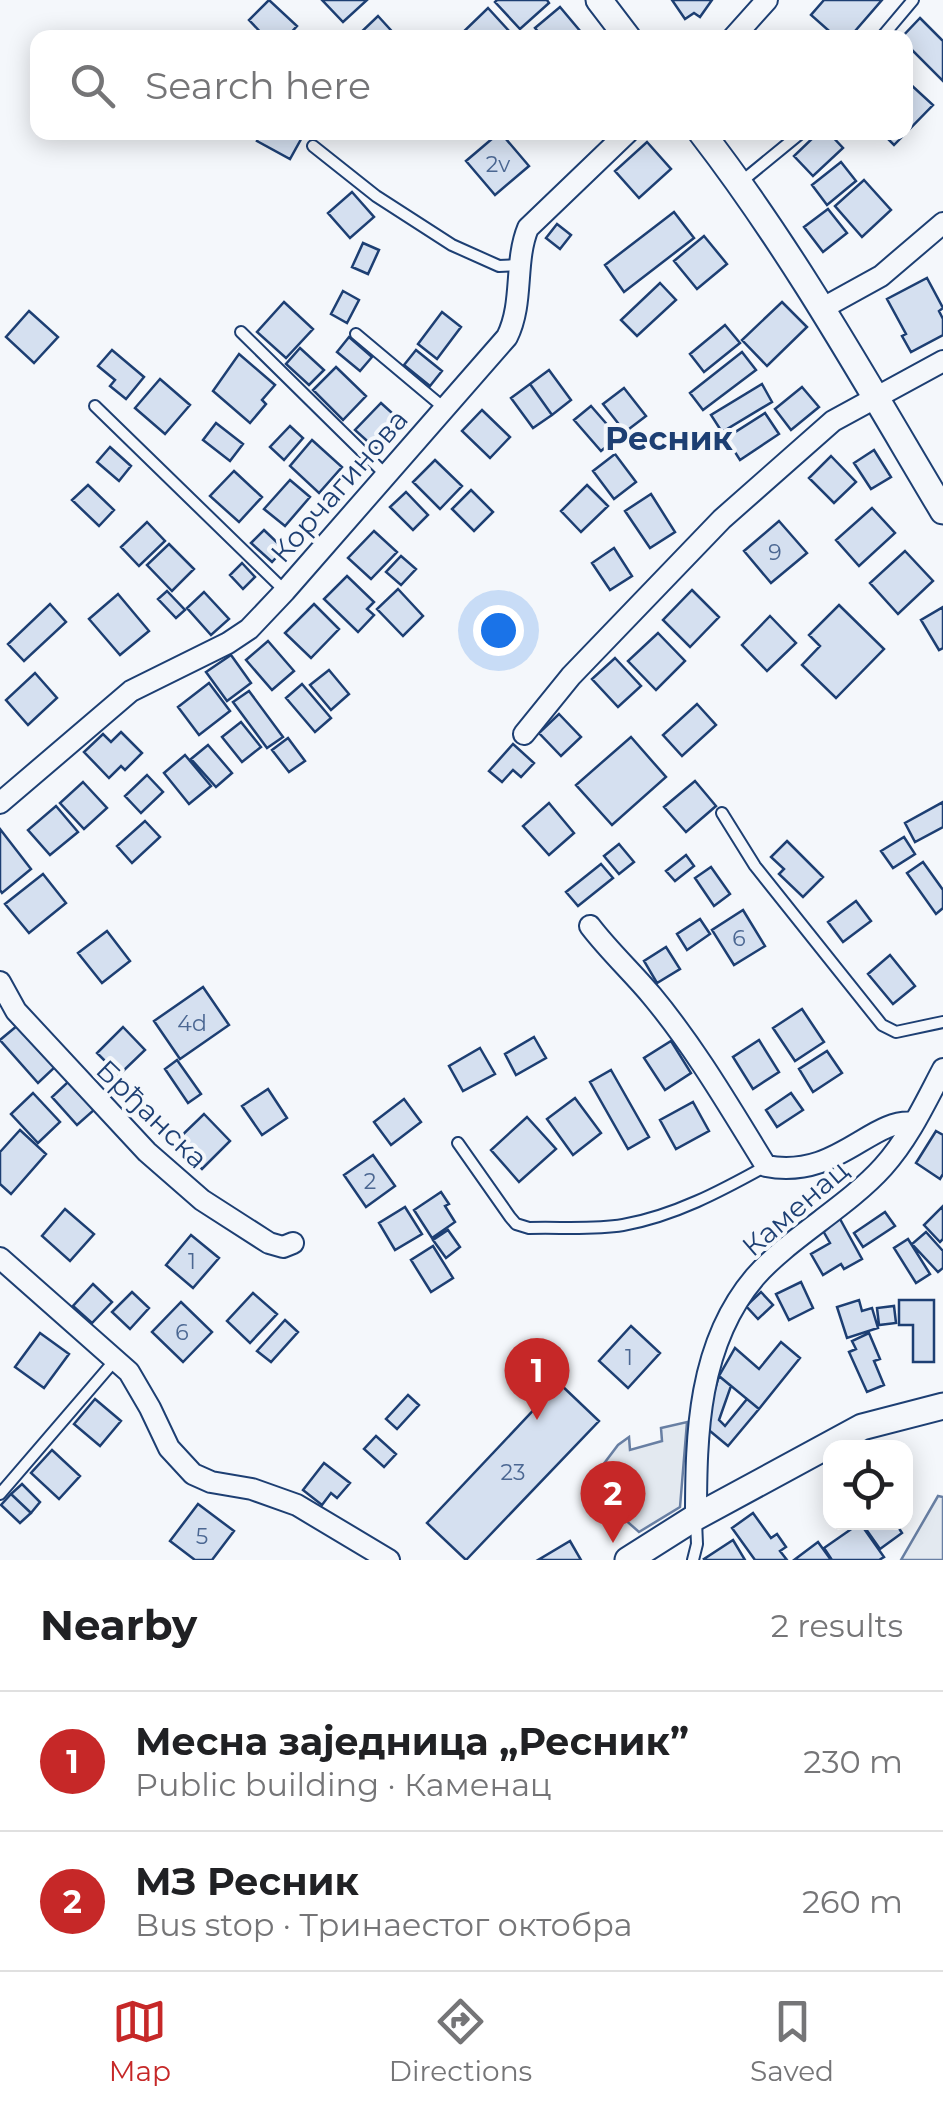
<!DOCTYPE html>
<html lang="en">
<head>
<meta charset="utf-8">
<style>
	:root { --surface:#fff; --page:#f6f6f6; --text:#202124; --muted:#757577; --line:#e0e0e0; --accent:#c62828 }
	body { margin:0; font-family:Montserrat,sans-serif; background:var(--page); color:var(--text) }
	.controls { position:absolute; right:30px; bottom:30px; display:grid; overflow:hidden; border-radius:20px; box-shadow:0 5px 25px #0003 }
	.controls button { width:90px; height:90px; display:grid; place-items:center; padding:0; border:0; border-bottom:2px solid var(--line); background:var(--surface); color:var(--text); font:50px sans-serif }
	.you { position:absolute; left:498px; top:630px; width:35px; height:35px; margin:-25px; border:8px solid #fff; border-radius:50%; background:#1a73e8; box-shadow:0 0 0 15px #1a73e833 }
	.badge { display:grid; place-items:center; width:65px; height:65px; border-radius:50%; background:var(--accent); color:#fff; font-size:32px; font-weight:700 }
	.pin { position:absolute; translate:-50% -82px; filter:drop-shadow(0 2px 5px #0008) }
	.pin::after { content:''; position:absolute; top:52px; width:35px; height:30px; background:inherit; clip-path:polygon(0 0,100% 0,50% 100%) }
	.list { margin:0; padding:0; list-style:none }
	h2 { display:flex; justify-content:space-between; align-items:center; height:130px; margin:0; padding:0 40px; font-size:42px }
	h2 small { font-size:32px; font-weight:400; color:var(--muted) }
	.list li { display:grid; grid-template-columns:65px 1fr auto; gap:30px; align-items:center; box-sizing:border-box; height:140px; padding:0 40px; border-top:2px solid var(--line) }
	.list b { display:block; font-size:38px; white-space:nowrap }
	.list p { margin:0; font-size:32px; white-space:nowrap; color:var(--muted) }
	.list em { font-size:32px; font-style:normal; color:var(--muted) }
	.icon { flex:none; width:55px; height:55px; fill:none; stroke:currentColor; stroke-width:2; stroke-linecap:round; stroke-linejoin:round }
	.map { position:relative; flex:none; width:943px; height:1560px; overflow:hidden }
	.search { position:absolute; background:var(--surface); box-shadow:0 5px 25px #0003; left:30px; right:30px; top:30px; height:110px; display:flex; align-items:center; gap:25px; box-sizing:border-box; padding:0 35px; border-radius:20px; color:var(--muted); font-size:38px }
	.sheet { height:410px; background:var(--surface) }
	nav { display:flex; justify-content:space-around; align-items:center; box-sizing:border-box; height:140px; border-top:2px solid var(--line); background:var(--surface); font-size:28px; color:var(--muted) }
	nav a { display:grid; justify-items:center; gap:5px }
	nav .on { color:var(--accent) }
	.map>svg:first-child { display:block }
	.green { fill:#e3e9f0; stroke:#687fa3; stroke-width:2.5 }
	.building { fill:#d5e0f0; stroke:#1d3f73; stroke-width:2.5 }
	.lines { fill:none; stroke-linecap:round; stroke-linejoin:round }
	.service-casing { stroke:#1d3f73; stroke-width:14 }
	.minor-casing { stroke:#1d3f73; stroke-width:24 }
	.tertiary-casing { stroke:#1d3f73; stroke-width:29 }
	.service { stroke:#f4f7fb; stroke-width:10 }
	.minor { stroke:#f4f7fb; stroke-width:20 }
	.tertiary { stroke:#f4f7fb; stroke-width:25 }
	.labels { text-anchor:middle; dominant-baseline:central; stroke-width:8; stroke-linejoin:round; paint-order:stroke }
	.number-label { font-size:22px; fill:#4b6792 }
	.street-label { font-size:28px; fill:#1d3f73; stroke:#f4f7fb }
	.quarter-label { font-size:32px; font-weight:bold; fill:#1d3f73; stroke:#f4f7fb }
</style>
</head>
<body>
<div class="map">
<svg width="943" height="1560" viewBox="0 0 943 1560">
	<rect width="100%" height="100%" fill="#f4f7fb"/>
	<path class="green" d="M687,1422l-7,85 -41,25 -52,-46 31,-41 11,-8 1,13 32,-9 -1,-13z
		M938,1496l5,1v63h-42z"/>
	<path class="building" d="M269,0l28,26 -11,12h-20l-17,-18z
		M322,0h45l-24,22z
		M497,0h50l2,3 -29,26 -25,-27z
		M672,0h40l-12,17 -6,-4 -9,6z
		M824,0h58l-33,38h-12l-26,-23z
		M560,7l26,31h-43l-8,-10z
		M488,8l21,23 -7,7h-45z
		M378,16l20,22h-43z
		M920,18l23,23v40l-37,-37v-6h-5z
		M909,83l24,22 -39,40 -13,-13h25v-46z
		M262,132h43l-15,27 -33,-18z
		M500,132l29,34 -34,29 -29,-34z
		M819,132h9l15,16 -30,28 -19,-20z
		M647,142l24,27 -32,29 -24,-27z
		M841,162l15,19 -29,24 -15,-20z
		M864,180l27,30 -29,27 -27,-31z
		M352,192l22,25 -24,21 -22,-25z
		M828,209l19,24 -24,19 -19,-25z
		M674,212l20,26 -70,54 -19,-27z
		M557,224l14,11 -11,14 -14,-11z
		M704,236l23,28 -30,25 -23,-28z
		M363,243l16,7 -11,24 -16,-7z
		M927,278l16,30 -4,3 4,8v16l-32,17 -9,-16 4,-2 -19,-35z
		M660,283l16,17 -39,36 -16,-16z
		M343,291l16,9 -12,23 -16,-9z
		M284,302l29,27 -27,29 -29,-26z
		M782,302l25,25 -40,39 -25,-26z
		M29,311l29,26 -24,26 -28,-26z
		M442,312l19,15 -24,32 -19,-15z
		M725,325l15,18 -36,29 -14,-18z
		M349,337l23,20 -12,14 -23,-19z
		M300,348l24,22 -15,15 -23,-21z
		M112,350l32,27 -18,22 -16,-13 5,-6 -17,-14z
		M416,350l26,21 -12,15 -26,-21z
		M742,352l14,18 -53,40 -13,-17z
		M239,354l36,31 -13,15 4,4 -16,19 -37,-32z
		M336,367l30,29 -23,24 -30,-30z
		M549,370l22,30 -19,15 -22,-31z
		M160,379l30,26 -25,29 -30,-26z
		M530,384l22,31 -19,13 -22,-30z
		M762,384l10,18 -50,30 -11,-17z
		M802,387l17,20 -28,23 -16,-21z
		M624,388l22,28 -21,16 -22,-28z
		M381,403l21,19 -26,27 -21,-19z
		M591,406l27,31 -17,14 -27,-31z
		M482,410l28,27 -20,21 -28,-27z
		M765,413l14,21 -39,26 -14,-22z
		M216,423l27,21 -13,17 -27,-21z
		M290,426l13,12 -19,22 -14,-13z
		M312,440l30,27 -23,26 -29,-27z
		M110,447l21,19 -12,15 -22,-19z
		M874,450l17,27 -20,12 -17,-26z
		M615,454l21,28 -22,17 -21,-28z
		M831,456l25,26 -22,21 -25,-25z
		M435,460l27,26 -22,23 -27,-27z
		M234,471l28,26 -23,25 -29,-26z
		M290,480l20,17 -25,29 -21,-17z
		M88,485l26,25 -15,16 -27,-26z
		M587,485l21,21 -27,26 -20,-21z
		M471,490l22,22 -19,19 -22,-22z
		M406,492l22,23 -15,15 -23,-23z
		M651,494l24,38 -25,16 -25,-37z
		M872,508l23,25 -36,33 -23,-26z
		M779,521l28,32 -36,30 -27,-32z
		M147,522l18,19 -26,25 -18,-19z
		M264,530l20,19 -12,13 -21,-19z
		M374,531l23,21 -26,27 -23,-21z
		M169,544l25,25 -22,22 -25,-26z
		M614,548l18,28 -22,14 -18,-27z
		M905,551l28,30 -35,33 -28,-31z
		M401,556l15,13 -15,16 -15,-13z
		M242,563l13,14 -12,12 -13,-14z
		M347,576l27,26 -7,7 7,6 -16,17 -34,-33z
		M398,589l25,27 -20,20 -26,-27z
		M692,590l27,27 -29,30 -27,-27z
		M167,591l18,19 -9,8 -18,-19z
		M204,592l25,27 -18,16 -24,-27z
		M118,594l31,37 -29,24 -31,-36z
		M50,604l16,18 -42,39 -16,-17z
		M314,604l25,25 -28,29 -26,-25z
		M839,605l45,44 -48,49 -34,-33 18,-19 -11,-11z
		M943,607v41l-4,2 -18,-30z
		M770,616l26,27 -29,28 -25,-26z
		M658,633l27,28 -29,29 -28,-29z
		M268,641l26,30 -22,19 -26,-30z
		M231,655l20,28 -24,18 -21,-29z
		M615,658l26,28 -23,21 -26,-28z
		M329,670l20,24 -18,16 -21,-25z
		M35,673l22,25 -29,27 -22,-25z
		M209,683l21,28 -31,24 -21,-28z
		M302,684l29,34 -16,14 -29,-34z
		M249,691l34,46 -16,11 -34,-46z
		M697,704l19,21 -34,31 -19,-21z
		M559,714l22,23 -20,19 -22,-23z
		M241,722l20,25 -19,15 -20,-25z
		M121,732l21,21 -17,17 -4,-4 -12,12 -25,-26 19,-18 8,8z
		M631,737l35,40 -54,48 -36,-40z
		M288,738l17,23 -16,11 -17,-22z
		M513,744l21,19 -13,14 -8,-7 -11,12 -13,-11z
		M208,745l24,28 -16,14 -25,-28z
		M185,755l26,31 -22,18 -25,-31z
		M147,775l16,17 -22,21 -16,-17z
		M695,781l21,25 -30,26 -22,-25z
		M83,782l24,26 -23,21 -24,-26z
		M943,802v25l-28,15 -10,-19z
		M549,803l25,30 -25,22 -26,-29z
		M56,806l22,26 -28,23 -22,-25z
		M145,821l15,16 -28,26 -15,-17z
		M0,829l31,40 -29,24 -2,-3z
		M904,837l11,17 -22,14 -12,-17z
		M787,841l36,36 -20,20 -24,-23 5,-5 -13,-12z
		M619,844l15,18 -15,12 -15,-18z
		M686,855l8,11 -19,15 -9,-10z
		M923,862l20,28v18l-7,6 -29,-41z
		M601,864l12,14 -35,28 -12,-14z
		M711,867l19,27 -16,12 -19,-28z
		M43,874l23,29 -37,30 -24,-29z
		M856,901l15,20 -28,21 -15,-20z
		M743,910l22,36 -31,19 -22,-35z
		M700,919l10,15 -23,16 -10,-16z
		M107,931l23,30 -28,22 -24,-30z
		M666,947l14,22 -23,14 -13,-22z
		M890,955l25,31 -22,18 -25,-30z
		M203,987l26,38 -49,34 -26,-38z
		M802,1009l22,33 -29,19 -22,-33z
		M18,1025l37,42 -17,16 -38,-43z
		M123,1027l22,23 -26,25 -22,-22z
		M534,1037l12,21 -30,17 -11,-21z
		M759,1040l20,32 -26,17 -20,-32z
		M671,1041l20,32 -26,17 -21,-32z
		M480,1048l15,26 -32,17 -14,-25z
		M827,1051l15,22 -29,19 -14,-23z
		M177,1060l24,34 -13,9 -23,-34z
		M611,1070l38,67 -21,12 -38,-67z
		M69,1081l25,29 -17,15 -25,-28z
		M268,1089l19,29 -25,17 -20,-29z
		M33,1093l27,29 -22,21 -27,-29z
		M791,1093l12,17 -26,17 -11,-17z
		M575,1098l26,35 -28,22 -26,-36z
		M404,1099l17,23 -30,23 -17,-23z
		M693,1102l16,29 -33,18 -16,-29z
		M204,1114l26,27 -28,28 -27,-27z
		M527,1117l29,32 -37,33 -28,-32z
		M20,1130l26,24 -35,40 -11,-10v-32z
		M936,1131l7,4v39l-3,5 -24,-16z
		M373,1155l22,31 -29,21 -22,-32z
		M441,1192l8,12 -4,2 10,16 -23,16 -18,-28z
		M943,1206v33l-3,3 -16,-17z
		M405,1207l17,27 -27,16 -16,-27z
		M65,1209l29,25 -24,27 -28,-25z
		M885,1212l10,14 -32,21 -9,-14z
		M840,1219l22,40 -18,10 -3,-5 -18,11 -12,-21 19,-11 -8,-14z
		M448,1230l12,17 -14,11 -13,-18z
		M926,1232l17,19v17l-5,4 -26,-28z
		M191,1235l28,23 -26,30 -27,-23z
		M908,1239l22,35 -14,9 -22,-35z
		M433,1246l20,32 -22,14 -20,-32z
		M801,1282l12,26 -24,12 -13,-26z
		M93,1284l19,18 -20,21 -19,-17z
		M132,1292l17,16 -19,21 -18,-17z
		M761,1292l12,13 -15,14 -12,-13z
		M253,1293l24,21 -27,29 -23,-22z
		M859,1300l3,11 10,-3 6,20 -31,10 -10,-31z
		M899,1300h35v62h-21v-37h-14z
		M181,1302l31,30 -29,30 -31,-30z
		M894,1306l2,17 -17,2 -2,-17z
		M285,1320l13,12 -27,30 -14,-11z
		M631,1326l29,27 -32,35 -29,-27z
		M40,1333l29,21 -25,34 -29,-21z
		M869,1333l11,26 -6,2 10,24 -17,7 -18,-40 7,-3 -4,-8z
		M781,1342l19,16 -41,51 -40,-33 16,-28 24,21z
		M719,1376l12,10 -12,34 6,6 22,-27 12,10 -31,37 -24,-20z
		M559,1383l40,38 -133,139 -39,-37z
		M408,1395l11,10 -22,24 -11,-10z
		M95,1399l26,22 -21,25 -26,-22z
		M376,1436l20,18 -12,13 -20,-18z
		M52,1450l28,26 -21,23 -28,-26z
		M324,1463l26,20 -13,15 -6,-5 -9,12 -19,-15z
		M22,1484l18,18 -9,11 -20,-19z
		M11,1494l20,19 -11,10 -19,-18z
		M198,1504l36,27 -22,29h-17l-25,-19z
		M753,1513l18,25 6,-4 9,13 -6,4 7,9h-32l-23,-32z
		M861,1522h34l7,11 -22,16z
		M860,1523l24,34 -5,3h-47l-8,-12z
		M733,1540l12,20h-40l-1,-1z
		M570,1541l11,19h-43z
		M818,1542l13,18h-37z"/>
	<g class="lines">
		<g class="service-casing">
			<path id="service" d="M881,38l32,-38
				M313,146l63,50 76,49 47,21 21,-1
				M741,182l61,-50
				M241,332l144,142
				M356,334l87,73
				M95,406l190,185
				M722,813l33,53 127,159 14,7 47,-10
				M458,1143l52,74 6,7 13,4c31,-1 64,2 94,-3 51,-9 98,-34 143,-59
				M0,1494l116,-135
				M693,1560l4,-16 -1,-23"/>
		</g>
		<g class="minor-casing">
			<path id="minor" d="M733,38l34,-38
				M823,308l58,-32 62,-53
				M524,734l47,-58 151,-157 111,-98 110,-60
				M0,803l131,-112 97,-48 21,-14 36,-38 222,-254c17,-34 7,-75 21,-109l100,-96
				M590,926c19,25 42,46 62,70 44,53 78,112 114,170 71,14 105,-49 148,-43
				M0,982l16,29 131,141 55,48 67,43 14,4 10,-4
				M0,1258l129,114 21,36 19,40 24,26 18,8 41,7 45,16 92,55
				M696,1517c0,-83 2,-173 59,-240 34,-39 92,-70 128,-110 26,-29 42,-64 60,-98"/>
		</g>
		<g class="tertiary-casing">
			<path id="tertiary" d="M599,0l29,38
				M701,132c92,119 165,250 242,379
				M628,1560l68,-43 166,-90 81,-21"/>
		</g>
		<use href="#service" class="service"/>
		<use href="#minor" class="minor"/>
		<use href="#tertiary" class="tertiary"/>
	</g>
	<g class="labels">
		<g class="number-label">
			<text x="498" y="164">2v</text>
			<text x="775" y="552">9</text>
			<text x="739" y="938">6</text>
			<text x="192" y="1023">4d</text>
			<text x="370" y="1181">2</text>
			<text x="192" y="1261">1</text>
			<text x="182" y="1332">6</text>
			<text x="629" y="1357">1</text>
			<text x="513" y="1472">23</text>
			<text x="202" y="1536">5</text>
		</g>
		<g class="street-label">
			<text transform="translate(339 486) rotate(-49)">Корчагинова</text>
			<text transform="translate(152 1114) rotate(44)">Брђанска</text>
			<text transform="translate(795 1208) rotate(-41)">Каменац</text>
		</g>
		<g class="quarter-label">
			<text x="669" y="438">Ресник</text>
		</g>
	</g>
</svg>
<div class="controls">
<button><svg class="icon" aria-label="locate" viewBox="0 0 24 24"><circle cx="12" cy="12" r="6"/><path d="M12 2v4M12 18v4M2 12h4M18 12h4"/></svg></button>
</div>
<div class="you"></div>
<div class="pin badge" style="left:537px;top:1420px">1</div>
<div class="pin badge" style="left:613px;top:1543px">2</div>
<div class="search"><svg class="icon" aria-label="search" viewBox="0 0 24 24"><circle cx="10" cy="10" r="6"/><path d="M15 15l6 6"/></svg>Search here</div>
</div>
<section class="sheet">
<h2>Nearby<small>2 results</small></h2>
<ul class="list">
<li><span class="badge">1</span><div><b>Месна заједница „Ресник”</b><p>Public building · Каменац</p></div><em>230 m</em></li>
<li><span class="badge">2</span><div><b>МЗ Ресник</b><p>Bus stop · Тринаестог октобра</p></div><em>260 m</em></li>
</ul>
</section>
<nav>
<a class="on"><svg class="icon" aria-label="map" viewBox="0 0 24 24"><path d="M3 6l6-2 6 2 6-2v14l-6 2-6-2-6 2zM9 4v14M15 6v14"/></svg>Map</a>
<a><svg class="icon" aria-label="directions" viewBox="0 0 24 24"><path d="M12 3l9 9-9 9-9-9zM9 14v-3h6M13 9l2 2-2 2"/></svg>Directions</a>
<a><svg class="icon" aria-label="saved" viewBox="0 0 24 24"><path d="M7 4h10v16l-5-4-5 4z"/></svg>Saved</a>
</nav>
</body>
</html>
